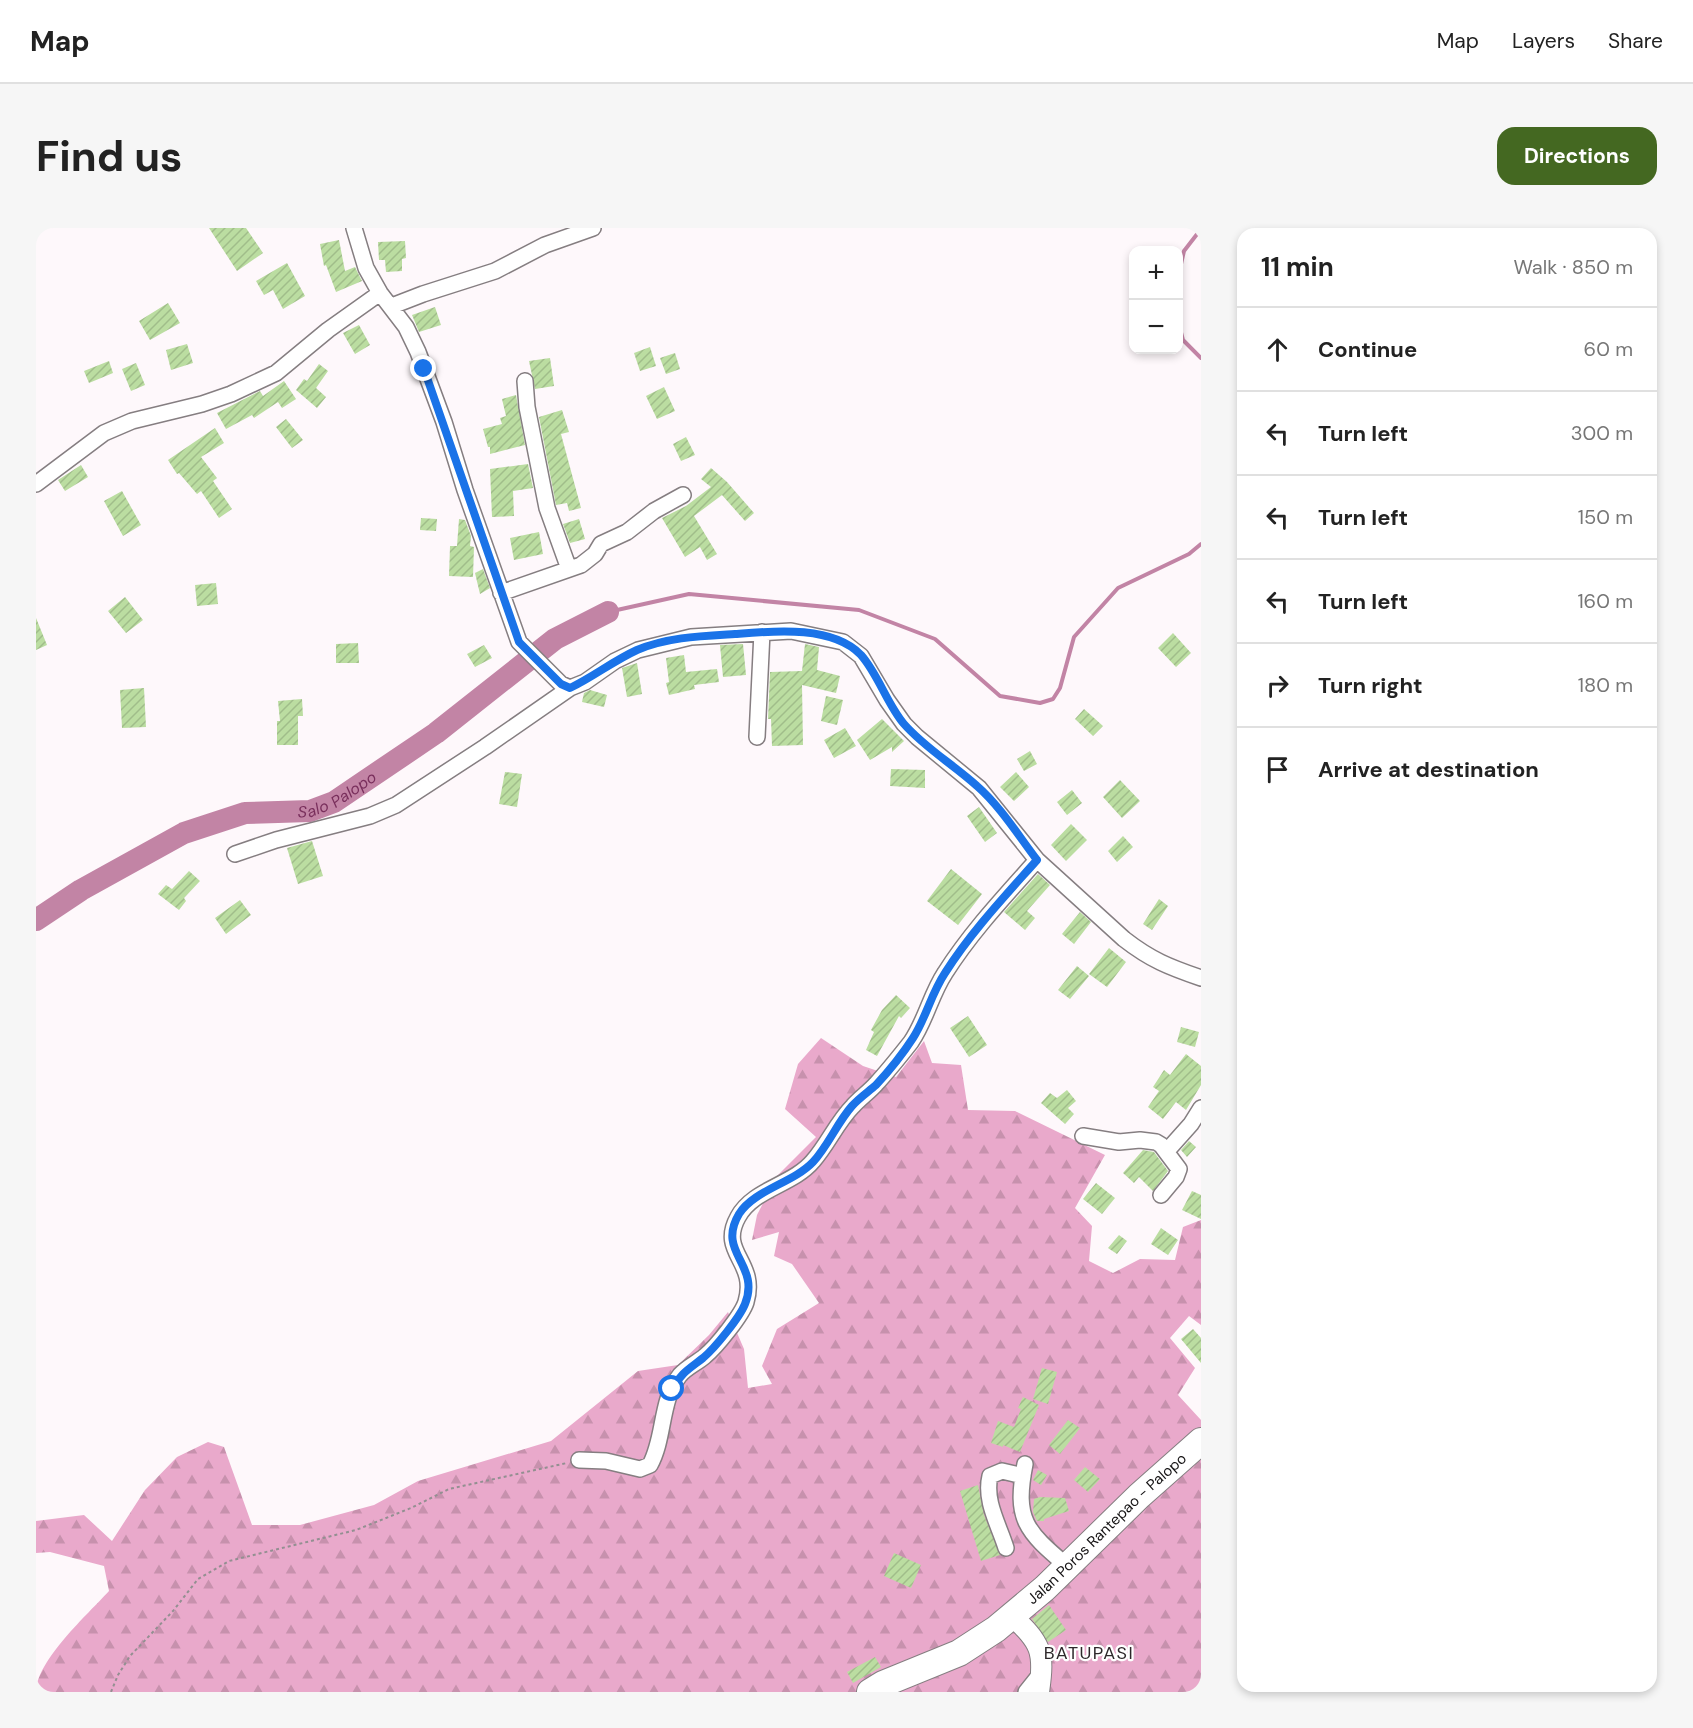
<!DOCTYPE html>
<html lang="en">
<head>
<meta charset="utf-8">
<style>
	:root { --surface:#fff; --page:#f6f6f6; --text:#222; --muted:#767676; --line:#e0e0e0; --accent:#446821 }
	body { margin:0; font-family:"DM Sans",sans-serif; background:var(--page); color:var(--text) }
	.controls { position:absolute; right:18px; top:18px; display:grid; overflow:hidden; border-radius:12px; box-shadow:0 3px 9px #0003 }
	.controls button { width:54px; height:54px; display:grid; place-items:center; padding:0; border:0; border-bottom:2px solid var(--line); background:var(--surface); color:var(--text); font:30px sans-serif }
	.stop { position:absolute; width:18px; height:18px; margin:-14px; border:4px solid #1a73e8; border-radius:50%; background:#fff }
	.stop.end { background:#1a73e8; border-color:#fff; box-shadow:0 2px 6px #0008 }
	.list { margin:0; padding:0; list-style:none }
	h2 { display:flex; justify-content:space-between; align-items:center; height:78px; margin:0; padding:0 24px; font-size:26px }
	h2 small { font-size:20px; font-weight:400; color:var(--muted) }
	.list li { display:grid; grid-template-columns:39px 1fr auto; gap:18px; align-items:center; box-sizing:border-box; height:84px; padding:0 24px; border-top:2px solid var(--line) }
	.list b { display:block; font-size:22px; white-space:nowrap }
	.list em { font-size:20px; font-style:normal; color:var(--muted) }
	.icon { flex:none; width:33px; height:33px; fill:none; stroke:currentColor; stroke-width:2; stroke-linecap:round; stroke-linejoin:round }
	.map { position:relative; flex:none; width:1165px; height:1464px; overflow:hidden; border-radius:18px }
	header { display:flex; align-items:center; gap:36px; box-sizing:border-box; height:84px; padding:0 30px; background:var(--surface); border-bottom:2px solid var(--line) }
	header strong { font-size:28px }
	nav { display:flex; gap:33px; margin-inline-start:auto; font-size:21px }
	.intro { display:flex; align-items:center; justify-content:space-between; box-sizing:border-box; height:144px; padding:0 36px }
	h1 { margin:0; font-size:42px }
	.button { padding:15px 27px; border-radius:18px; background:var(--accent); color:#fff; font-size:21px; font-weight:700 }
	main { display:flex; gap:36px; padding:0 36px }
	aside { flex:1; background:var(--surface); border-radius:18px; box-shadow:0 3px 9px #0003 }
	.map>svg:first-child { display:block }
	.forest { fill:url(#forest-firs) }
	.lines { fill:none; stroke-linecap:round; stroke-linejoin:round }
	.stream { stroke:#c284a5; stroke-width:4 }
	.river { stroke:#c284a5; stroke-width:22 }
	.building { fill:url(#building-hatch) }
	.minor-casing { stroke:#857e81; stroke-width:18 }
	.tertiary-casing { stroke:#857e81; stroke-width:22 }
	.trunk-casing { stroke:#857e81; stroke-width:28 }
	.path { stroke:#938f91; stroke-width:2; stroke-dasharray:3 3; stroke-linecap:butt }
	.minor { stroke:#fff; stroke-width:15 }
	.tertiary { stroke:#fff; stroke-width:20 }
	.trunk { stroke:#fff; stroke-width:26 }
	.route { stroke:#1a73e8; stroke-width:8 }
	.labels { text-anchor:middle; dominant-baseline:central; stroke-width:4.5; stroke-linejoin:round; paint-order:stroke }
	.street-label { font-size:15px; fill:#151314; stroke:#fff }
	.water-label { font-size:16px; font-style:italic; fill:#792f5c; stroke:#fff }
	.quarter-label { font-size:18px; letter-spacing:1.5px; fill:#2e282b; stroke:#fff }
</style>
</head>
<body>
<header>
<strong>Map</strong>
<nav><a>Map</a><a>Layers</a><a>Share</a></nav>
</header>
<div class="intro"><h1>Find us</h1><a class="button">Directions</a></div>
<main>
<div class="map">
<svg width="1165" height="1464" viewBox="0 0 1165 1464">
	<defs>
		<pattern id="forest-firs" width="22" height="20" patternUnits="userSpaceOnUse" patternTransform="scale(1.5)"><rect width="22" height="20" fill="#e9a9cb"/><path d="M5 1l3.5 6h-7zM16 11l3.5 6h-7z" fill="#c791ad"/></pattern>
		<pattern id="building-hatch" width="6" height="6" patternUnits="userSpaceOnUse" patternTransform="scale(1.5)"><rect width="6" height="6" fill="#bbdda1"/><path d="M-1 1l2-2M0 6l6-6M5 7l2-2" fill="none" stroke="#a0bd8a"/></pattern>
	</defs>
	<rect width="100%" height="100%" fill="#fef8fb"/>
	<path class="forest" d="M785,810l42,28 33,11 28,-36 8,22 29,2 7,45 47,1 90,44 -30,53 17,18 -3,35 24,12 27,-14 35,1 8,-33 18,-7v105l-12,-9 -19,22 25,30 -17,27 23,25v272h-1165c0,-31 52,-78 73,-101l-5,-25 -54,-14 -14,1v-32l48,-6 28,26 33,-51 32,-33 31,-15 16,5 28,78h48l74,-20 44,-24 133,-40 87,-70 40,-6 31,-30 19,-23 16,37 4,39 24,-4 -10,-18 15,-37 42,-26 -27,-39 -18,-8 5,-24 -27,8 5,-25 20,-39 39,-39 -31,-28 13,-45z"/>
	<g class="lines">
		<path class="stream" d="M1142,49l6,-26 17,-22
			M1142,93l5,19 18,18
			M572,384l81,-18 170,16 76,29 65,57 40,7 13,-4 7,-11 14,-51 44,-49 71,-34 12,-10"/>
		<path class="river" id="s1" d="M0,692l45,-30 103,-57 61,-20 65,-2 24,-9 102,-69 119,-94 53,-27"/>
	</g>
	<path class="building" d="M173,0h37l17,25 -26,18z
		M303,12l6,31 10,-4 7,14 -26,11 -10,-27 -2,1 -4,-22z
		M369,13l1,17 -4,1v12l-16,1 -1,-12h-6l-1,-18z
		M251,35l18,33 -22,13 -10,-19 -9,5 -8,-14z
		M132,75l12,20 -30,17 -11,-19z
		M399,79l6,18 -22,7 -7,-17z
		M323,97l11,20 -15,9 -12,-21z
		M151,116l6,19 -22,7 -5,-20z
		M614,119l6,19 -16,5 -6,-18z
		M639,125l5,16 -14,5 -6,-16z
		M514,130l4,28 -19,3 -6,-28z
		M73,133l4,12 -24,10 -5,-12z
		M100,135l9,22 -14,6 -9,-22z
		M283,136l9,7 -12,17 10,9 -9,11 -21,-18 8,-11 3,2z
		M248,153l12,18 -14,9 -4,-6 -24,16 -2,-3 -26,14 -9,-16 43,-22 3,5z
		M628,159l11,24 -18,8 -11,-23z
		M480,167l9,50 -35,9v-7h-2l-5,-18 19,-5 -2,-6 6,-2 -4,-17z
		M526,182l7,22 -8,2 20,74 -12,3 -2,-8 -11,2 -17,-88z
		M250,191l17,21 -11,8 -16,-21z
		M179,200l9,15 -23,14 16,21 -4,3 19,28 -13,9 -18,-27 -4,3 -18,-21 -2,1 -9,-14z
		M650,209l9,18 -14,6 -8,-17z
		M492,236l5,24 -20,3 1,25 -22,1 -2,-48z
		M45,237l7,12 -23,14 -7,-11z
		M675,240l16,14 27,31 -9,8 -23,-26 -28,21 23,38 -10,6 -7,-13 -15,10 -23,-39 24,-12 25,-19 -10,-8z
		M86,263l19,34 -18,11 -19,-35z
		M385,290l16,1 -1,12 -16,-1z
		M423,291l6,1 6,16 -1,10 4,1 -1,30 -24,-1 1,-30h7z
		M543,291l6,20 -15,4 -7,-19z
		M503,304l4,22 -29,6 -4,-22z
		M447,341l7,19 -10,6 -5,-21z
		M180,355l2,21 -21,2 -2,-21z
		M89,369l18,23 -17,13 -18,-22z
		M0,390l11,27 -11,5z
		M1137,405l18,20 -15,14 -18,-19z
		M322,415l1,20h-23v-19z
		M707,416l3,31 -23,2 -3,-32z
		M769,416l14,3 -2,23 23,6 -4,17 -34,-8 1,60 -31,1 -1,-27h-3l2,-47 32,-1z
		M448,417l8,13 -17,9 -8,-13z
		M648,427l2,17 31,-3 2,13 -25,3 1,4 -26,6 -3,-12 3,-1 -3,-24z
		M601,435l5,31 -15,3 -5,-29z
		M108,460l2,39 -24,1 -2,-38z
		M554,462l17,5 -3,12 -22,-5 2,-9z
		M790,468l17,4 -6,25 -16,-4z
		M266,471l1,17h-5v29h-21v-24h3l-2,-20z
		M1048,481l19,17 -10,10 -18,-17z
		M846,491l22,22 -12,11v-5l-22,13 -13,-20z
		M809,500l11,18 -22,12 -10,-18z
		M994,523l7,13 -13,7 -7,-12z
		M855,541l34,1v18l-35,-2z
		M469,544l17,2 -5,33 -18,-3z
		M980,544l13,15 -15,14 -14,-14z
		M1084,552l20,21 -18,17 -19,-21z
		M1036,562l10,13 -15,12 -10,-13z
		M943,579l18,26 -12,9 -18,-26z
		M1035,596l16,16 -21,21 -15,-16z
		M1087,608l10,11 -16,15 -9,-11z
		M276,613l11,35 -25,8 -11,-36z
		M915,641l31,25 -24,31 -31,-24z
		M153,643l11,10 -16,17 2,3 -7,9 -21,-16 8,-9 6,4z
		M1002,646l12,11 -23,26 8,7 -10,12 -21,-18z
		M1123,671l9,7 -16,24 -9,-6z
		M204,672l11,15 -25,19 -11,-16z
		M1044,684l11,10 -17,22 -12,-10z
		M1073,720l17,14 -19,25 -18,-13z
		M1041,738l12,10 -19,23 -12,-9z
		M860,767l14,13 -9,10 -2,-2 -22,40 -11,-6 8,-18 -3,-2 11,-20z
		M932,788l19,29 -18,12 -19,-29z
		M1145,799l18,5 -4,15 -18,-5z
		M1150,826l15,12v19l-15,25 -10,-8 -13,17 -15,-12 11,-16 -6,-4 11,-17 6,5z
		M1031,862l9,11 -8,7 6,6 -9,10 -24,-21 9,-10 7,5z
		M1153,913l7,6 -9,10 -6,-7z
		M1107,922l11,2 14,19 -15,20 -14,-14 -5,6 -11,-10z
		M1060,955l19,15 -13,16 -19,-15z
		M1156,963l9,4v24l-19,-9z
		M1125,1000l17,12 -10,15 -17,-11z
		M1083,1007l8,6 -10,13 -9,-6z
		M1157,1101l8,9v25l-20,-24z
		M1006,1140l15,4 -9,32 -15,-5z
		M987,1169l16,8 -19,47 -17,-7v2l-12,-4 7,-22 16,6 7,-18 -3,-1z
		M1032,1192l12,8 -20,26 -11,-9z
		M1049,1239l15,12 -12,13 -14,-12z
		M1002,1242l9,5 -6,10 -8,-5z
		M942,1257l6,30 16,40 -19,6 -21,-70z
		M1004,1269l25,1 4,13 -25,8v2h-7l-4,-9 1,-13z
		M858,1325l27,12 -10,23 -27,-12z
		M1013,1377l17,25 -18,12 -16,-23z
		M839,1429l6,10 -28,16 -6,-11z"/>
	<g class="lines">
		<g class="minor-casing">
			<path id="minor" d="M318,0l12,40 14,25 26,34 12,25 26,70 21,68 54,152 42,42 9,4 15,-6 30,-21 23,-11 53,-13 100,-6 52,11 18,14 26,44 17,24 13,13 62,51 58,72 87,79c27,21 45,28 77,39
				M356,78l31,-12 72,-23 50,-26 48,-17
				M489,153l2,26 20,101 22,61
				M0,256l68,-51 28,-12 70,-17 29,-10 45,-21 52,-43 52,-37
				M465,365l80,-28 14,-11 6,-10 26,-12 27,-21 29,-16
				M721,509l5,-105
				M199,626l41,-14 94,-24 26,-11 89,-58 85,-59
				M1047,908l36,6 21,-2 16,2 5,3 18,24 -3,8 -15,18
				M1130,924l25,-28 10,-16
				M543,1232l27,1 34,8 10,-4c15,-27 10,-65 30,-90 7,-8 17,-12 25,-19 11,-9 37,-41 41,-54 12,-41 -28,-49 -8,-85 15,-28 55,-32 75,-56 15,-17 24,-39 40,-55 7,-8 16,-14 23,-22 12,-13 24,-28 35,-42 15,-22 20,-48 34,-69 26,-41 60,-77 92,-113
				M989,1236c-11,56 1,67 42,102
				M970,1320c-7,-23 -22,-47 -16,-72l12,-5 21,5
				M990,1464l16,-20"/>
		</g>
		<g class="tertiary-casing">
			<path id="tertiary" d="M975,1387c30,28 34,36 28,77"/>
		</g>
		<g class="trunk-casing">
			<g id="trunk">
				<path id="s2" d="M834,1464l13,-8 76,-31 37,-24 49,-41 94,-92 62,-55"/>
			</g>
		</g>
		<path class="path" d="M75,1464l7,-17 12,-19 43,-45 25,-32 31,-18 127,-31 55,-22 38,-19 118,-26"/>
		<use href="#minor" class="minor"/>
		<use href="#tertiary" class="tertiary"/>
		<use href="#trunk" class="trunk"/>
	</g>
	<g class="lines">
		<path class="route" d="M388,141l95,273 42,42 9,4c23,-11 43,-27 67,-38 31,-13 65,-14 98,-16 38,-3 97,-9 126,21 17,19 26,49 43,69 21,24 50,41 73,62 23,20 41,49 60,74 -32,36 -66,72 -92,113 -14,21 -19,45 -32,65 -11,17 -24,33 -37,47 -8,7 -17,13 -24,21 -15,17 -24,40 -39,56 -20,21 -59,28 -74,52 -23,39 22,50 6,90 -5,13 -30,44 -42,54 -14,11 -22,15 -31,31"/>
	</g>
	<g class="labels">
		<g class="street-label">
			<text stroke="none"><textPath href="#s2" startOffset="291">Jalan Poros Rantepao - Palopo</textPath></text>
		</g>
		<g class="water-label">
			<text stroke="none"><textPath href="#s1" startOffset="332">Salo Palopo</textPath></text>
		</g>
		<g class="quarter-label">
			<text x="1053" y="1425">BATUPASI</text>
		</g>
	</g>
</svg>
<div class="controls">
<button>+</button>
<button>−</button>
</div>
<div class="stop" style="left:636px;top:1161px"></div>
<div class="stop end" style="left:388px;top:141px"></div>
</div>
<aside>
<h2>11 min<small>Walk · 850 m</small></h2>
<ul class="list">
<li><svg class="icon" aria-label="ahead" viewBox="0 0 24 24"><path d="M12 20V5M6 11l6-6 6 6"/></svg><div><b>Continue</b></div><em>60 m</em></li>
<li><svg class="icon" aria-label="left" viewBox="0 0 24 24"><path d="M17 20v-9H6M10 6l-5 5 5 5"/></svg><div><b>Turn left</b></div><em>300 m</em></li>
<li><svg class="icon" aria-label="left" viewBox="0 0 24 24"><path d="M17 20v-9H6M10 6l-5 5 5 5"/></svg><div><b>Turn left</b></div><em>150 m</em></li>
<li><svg class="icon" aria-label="left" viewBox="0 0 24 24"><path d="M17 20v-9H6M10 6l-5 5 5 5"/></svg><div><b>Turn left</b></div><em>160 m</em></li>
<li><svg class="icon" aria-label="right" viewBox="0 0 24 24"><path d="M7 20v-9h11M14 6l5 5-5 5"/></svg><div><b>Turn right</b></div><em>180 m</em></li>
<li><svg class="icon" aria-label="arrive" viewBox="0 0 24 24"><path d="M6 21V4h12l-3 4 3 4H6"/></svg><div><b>Arrive at destination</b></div></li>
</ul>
</aside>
</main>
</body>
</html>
